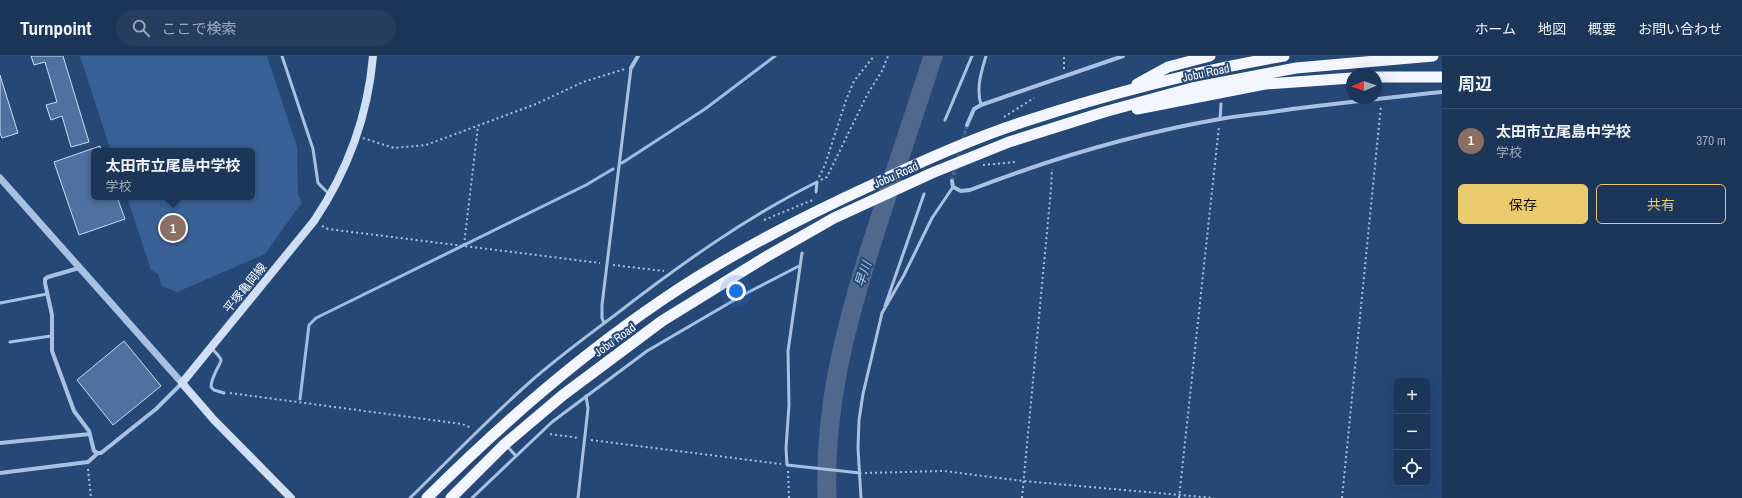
<!DOCTYPE html>
<html lang="ja">
<head>
<meta charset="utf-8">
<style>
	:root { --surface:#1c3659; --page:#253e5f; --text:#f1f3f6; --muted:#a0abba; --line:#3a506f; --accent:#ebc96d }
	body { margin:0; font-family:"Archivo Narrow","Noto Sans JP",sans-serif; background:var(--page); color:var(--text) }
	.controls { position:absolute; right:12px; bottom:12px; display:grid; overflow:hidden; border-radius:6px; box-shadow:0 4px 16px #0002 }
	.controls button { width:36px; height:36px; display:grid; place-items:center; padding:0; border:0; border-bottom:1px solid var(--line); background:var(--surface); color:var(--text); font:20px sans-serif }
	.compass { position:absolute; left:1346px; top:12px; width:36px; height:36px; border-radius:50%; background:var(--surface); box-shadow:0 4px 16px #0002; rotate:268deg }
	.you { position:absolute; left:736px; top:235px; width:14px; height:14px; margin:-10px; border:3px solid #fff; border-radius:50%; background:#1a73e8; box-shadow:0 0 0 6px #1a73e833 }
	.badge { display:grid; place-items:center; width:26px; height:26px; border-radius:50%; background:var(--accent); color:#fff; font-size:13px; font-weight:700 }
	.pin { position:absolute; translate:-50% -50%; border:2px solid #fff; box-shadow:0 1px 4px #0006 }
	.popup { position:absolute; left:91px; top:92px; width:164px; height:52px; box-sizing:border-box; display:grid; place-content:center; border-radius:6px; background:var(--surface); filter:drop-shadow(0 1px 3px #0005); font-size:13px; white-space:nowrap; color:var(--muted) }
	.popup b { font-size:15px; color:var(--text) }
	.popup::after { content:''; position:absolute; left:50%; top:100%; margin-left:-8px; border:8px solid transparent; border-top-color:var(--surface) }
	.list { margin:0; padding:0; list-style:none }
	h2 { display:flex; justify-content:space-between; align-items:center; height:52px; margin:0; padding:0 16px; font-size:17px }
	h2 small { font-size:13px; font-weight:400; color:var(--muted) }
	.list li { display:grid; grid-template-columns:26px 1fr auto; gap:12px; align-items:center; box-sizing:border-box; height:64px; padding:0 16px; border-top:1px solid var(--line) }
	.list b { display:block; font-size:15px; white-space:nowrap }
	.list p { margin:0; font-size:13px; white-space:nowrap; color:var(--muted) }
	.list em { font-size:13px; font-style:normal; color:var(--muted) }
	.actions { display:flex; gap:8px; padding:12px 16px }
	.actions a { flex:1; padding:9px 0; border:1px solid var(--accent); border-radius:6px; text-align:center; font-size:14px; color:var(--accent) }
	.actions .main { background:var(--accent); color:#111 }
	.icon { flex:none; width:22px; height:22px; fill:none; stroke:currentColor; stroke-width:2; stroke-linecap:round; stroke-linejoin:round }
	.map { position:relative; flex:none; width:1442px; height:442px; overflow:hidden }
	header { display:flex; align-items:center; gap:24px; box-sizing:border-box; height:56px; padding:0 20px; background:var(--surface); border-bottom:1px solid var(--line) }
	header strong { font-size:19px }
	nav { display:flex; gap:22px; margin-inline-start:auto; font-size:14px }
	.search { width:280px; height:36px; background:var(--page); display:flex; align-items:center; gap:10px; box-sizing:border-box; padding:0 14px; border-radius:22px; color:var(--muted); font-size:15px }
	main { display:flex }
	aside { flex:1; background:var(--surface) }
	.map>svg:first-child { display:block }
	.green { fill:#3a6195 }
	.lines { fill:none; stroke-linecap:round; stroke-linejoin:round }
	.stream { stroke:#9cbce3; stroke-width:3 }
	.river { stroke:#4f688b; stroke-width:19 }
	.building { fill:#4e71a1; stroke:#cadbf2 }
	.minor-tunnel { stroke:#47638b; stroke-width:4; stroke-dasharray:4 2; stroke-linecap:butt }
	.path { stroke:#a8c1e3; stroke-width:2; stroke-dasharray:2 3; stroke-linecap:butt }
	.service { stroke:#a8c1e3; stroke-width:3 }
	.minor { stroke:#a8c1e3; stroke-width:4 }
	.tertiary { stroke:#a8c1e3; stroke-width:7 }
	.secondary { stroke:#d0dff3; stroke-width:8 }
	.trunk { stroke:#f3f6fe; stroke-width:11 }
	.labels { text-anchor:middle; dominant-baseline:central; stroke-width:4; stroke-linejoin:round; paint-order:stroke }
	.street-label { font-size:12px; fill:#fff; stroke:#264877 }
	.water-label { font-size:13px; font-style:italic; fill:#b3cbeb; stroke:#264877 }
</style>
</head>
<body>
<header>
<strong>Turnpoint</strong>
<div class="search"><svg class="icon" aria-label="search" viewBox="0 0 24 24"><circle cx="10" cy="10" r="6"/><path d="M15 15l6 6"/></svg>ここで検索</div>
<nav><a>ホーム</a><a>地図</a><a>概要</a><a>お問い合わせ</a></nav>
</header>
<main>
<div class="map">
<svg width="1442" height="442" viewBox="0 0 1442 442">
	<rect width="100%" height="100%" fill="#264877"/>
	<path class="green" d="M80,0h187l30,91 1,48 4,7 -37,52 -88,38 -15,-6 -4,-12 -7,-4 -24,-73h125v-46h-141z"/>
	<g class="lines">
		<path class="stream" d="M622,107l83,-54 70,-53
			M300,343l9,-74 7,-7 270,-133 27,-16"/>
		<path class="river" d="M827,442c-3,-86 16,-162 41,-243 21,-67 44,-133 65,-199"/>
	</g>
	<path class="building" d="M31,0h32l26,86 -18,5 -9,-31 -11,4 -5,-15 11,-3 -12,-40 -11,3z
		M0,19l18,58 -16,5 -2,-5z
		M100,90l2,5h-8v46h23l8,22 -46,16 -25,-73z
		M124,285l37,45 -48,39 -36,-45z"/>
	<g class="lines">
		<path class="minor-tunnel" d="M952,125l15,-56"/>
		<path class="path" d="M1064,13v-13
			M1004,61l30,-19
			M363,82l31,10 32,-3 110,-41 47,-22 42,-13
			M983,109l32,-3
			M819,121l6,-12 21,-65 8,-19 20,-25
			M821,124l6,-3 40,-82 15,-24 6,-15
			M764,164l51,-21
			M322,170l6,3 272,34
			M464,189l14,-119
			M613,209l51,6
			M230,337l232,31 10,4
			M550,378l29,4
			M591,384l190,24
			M88,413l3,29
			M788,415l1,27
			M865,417l79,-2 79,10 191,17
			M1022,442l29,-309 1,-20
			M1179,442l40,-372
			M1342,442l39,-393"/>
		<path class="service" d="M282,0l31,93 5,34 11,11
			M981,49c-5,-17 0,-32 5,-49
			M1220,63l1,-15
			M945,64l27,-64
			M816,136l1,-10
			M802,197l-14,98 1,54 -3,43 1,17 73,8
			M0,247l47,-9
			M885,250l39,-112
			M604,267l-2,-5v-13l29,-237
			M10,286l41,-6
			M211,292c3,3 9,8 10,12 1,2 -10,16 -10,27l3,3 10,3
			M506,389l10,11
			M410,442c40,-39 78,-79 120,-116 27,-24 56,-45 85,-67 63,-49 130,-97 202,-133
			M472,442l80,-76 95,-71 96,-56 56,-29
			M578,442l10,-90 -2,-12
			M861,442l-3,-50 1,-28 4,-26 19,-81 22,-38 28,-57 21,-31"/>
		<path class="minor" d="M631,12l7,-12
			M967,69l7,-16 7,-4 142,-49
			M952,125l1,6 8,4 9,-1c80,-31 164,-56 250,-71 23,-4 48,-6 72,-10 50,-6 100,-12 150,-17
			M79,212l-31,9 -3,2v4l7,32v36l22,60 15,20 5,20 4,2h3l55,-44 26,-26
			M0,387l90,-9
			M0,417l88,-11 10,-9"/>
		<path class="tertiary" d="M0,122l182,205"/>
		<path class="secondary" d="M291,442l-77,-78 -32,-37 132,-162c33,-49 54,-106 59,-165"/>
		<path class="trunk" d="M1376,21h66
			M1137,28l31,-17 42,-11
			M1137,53l128,-25 87,-6
			M427,442c73,-73 152,-142 238,-200 65,-44 135,-80 207,-113 50,-24 101,-47 154,-64 85,-28 171,-50 258,-65
			M451,442l54,-54 58,-49 99,-74 102,-63 70,-40 98,-45 77,-31 95,-30 88,-24 104,-20 137,-12"/>
	</g>
	<g class="labels">
		<g class="street-label">
			<text transform="translate(1206 17) rotate(-12)">Jobu Road</text>
			<text transform="translate(896 119) rotate(-24)">Jobu Road</text>
			<text transform="translate(245 232) rotate(-51)">平塚亀岡線</text>
			<text transform="translate(615 284) rotate(-36)">Jobu Road</text>
		</g>
		<g class="water-label">
			<text transform="translate(863 218) rotate(-72)">早川</text>
		</g>
	</g>
</svg>
<div class="controls">
<button>+</button>
<button>−</button>
<button><svg class="icon" aria-label="locate" viewBox="0 0 24 24"><circle cx="12" cy="12" r="6"/><path d="M12 2v4M12 18v4M2 12h4M18 12h4"/></svg></button>
</div>
<svg class="compass" viewBox="-18 -18 36 36"><path d="M0-13l5 13h-10z" fill="#e53935"/><path d="M0 13l5-13h-10z" fill="#a0abba"/></svg>
<div class="you"></div>
<div class="pin badge" style="left:173px;top:172px;background:#8d6e63">1</div>
<div class="popup"><b>太田市立尾島中学校</b>学校</div>
</div>
<aside>
<h2>周辺<small></small></h2>
<ul class="list">
<li><span class="badge" style="background:#8d6e63">1</span><div><b>太田市立尾島中学校</b><p>学校</p></div><em>370 m</em></li>
</ul>
<div class="actions"><a class="main">保存</a><a>共有</a></div>
</aside>
</main>
</body>
</html>
